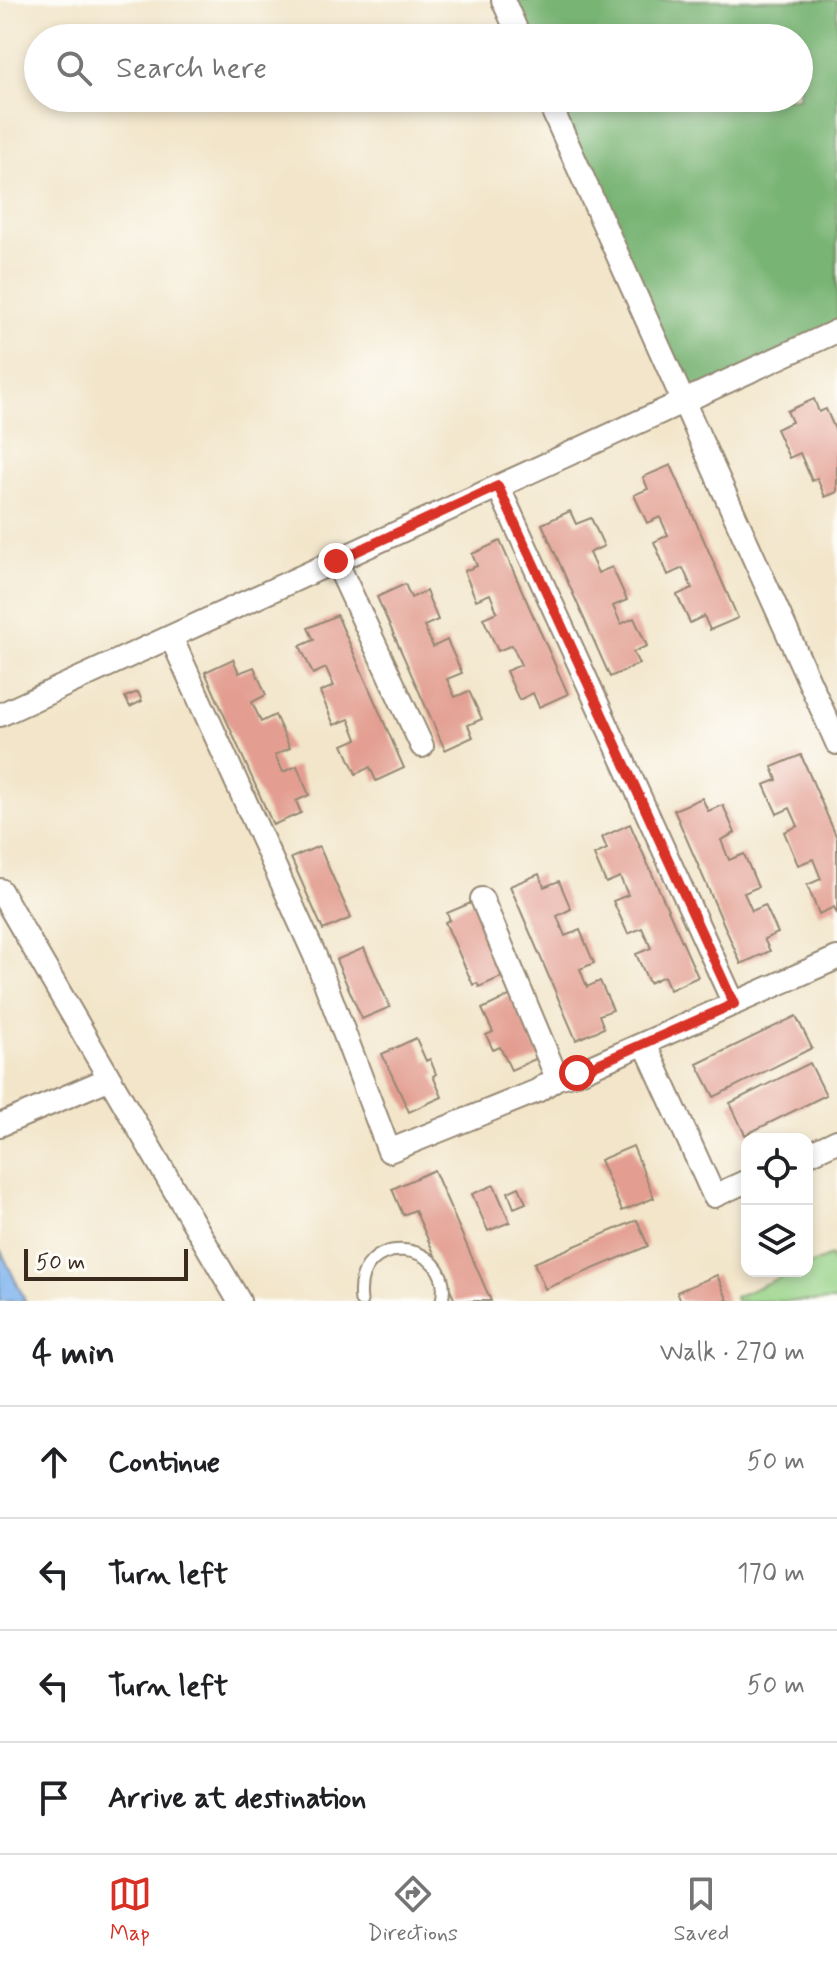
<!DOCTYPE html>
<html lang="en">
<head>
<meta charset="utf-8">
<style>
	:root { --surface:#fff; --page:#f6f6f6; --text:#202124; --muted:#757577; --line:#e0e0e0; --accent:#d93025 }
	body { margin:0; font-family:Mynerve,sans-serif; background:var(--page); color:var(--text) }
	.controls { position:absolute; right:24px; bottom:24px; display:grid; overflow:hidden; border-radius:16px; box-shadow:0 4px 12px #0003 }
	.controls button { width:72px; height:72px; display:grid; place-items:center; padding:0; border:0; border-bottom:2px solid var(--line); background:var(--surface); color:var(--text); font:40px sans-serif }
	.scale { position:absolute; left:24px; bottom:20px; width:164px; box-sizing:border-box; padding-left:8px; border:4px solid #3b2a1e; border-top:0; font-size:22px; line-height:28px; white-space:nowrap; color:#3b2a1e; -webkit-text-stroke:6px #fdfcf7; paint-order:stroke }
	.stop { position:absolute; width:24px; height:24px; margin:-18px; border:6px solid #d93025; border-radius:50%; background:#fff }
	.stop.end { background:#d93025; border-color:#fff; box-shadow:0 2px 8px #0008 }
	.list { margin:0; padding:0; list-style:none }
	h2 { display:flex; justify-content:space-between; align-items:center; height:104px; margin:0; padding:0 32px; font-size:34px }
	h2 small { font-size:26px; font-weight:400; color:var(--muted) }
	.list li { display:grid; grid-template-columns:52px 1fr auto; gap:24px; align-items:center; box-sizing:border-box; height:112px; padding:0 32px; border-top:2px solid var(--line) }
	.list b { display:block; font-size:30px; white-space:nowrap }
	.list em { font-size:26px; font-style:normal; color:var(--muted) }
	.icon { flex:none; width:44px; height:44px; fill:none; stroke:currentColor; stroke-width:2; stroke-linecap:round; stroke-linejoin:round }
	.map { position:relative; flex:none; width:837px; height:1301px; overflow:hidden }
	.search { position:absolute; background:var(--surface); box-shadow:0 4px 12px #0003; left:24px; right:24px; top:24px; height:88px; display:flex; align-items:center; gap:20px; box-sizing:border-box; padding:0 28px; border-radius:44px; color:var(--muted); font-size:30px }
	.sheet { height:552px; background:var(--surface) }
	nav { display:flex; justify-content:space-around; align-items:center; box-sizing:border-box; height:112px; border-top:2px solid var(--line); background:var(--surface); font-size:22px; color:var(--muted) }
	nav a { display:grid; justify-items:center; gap:4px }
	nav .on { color:var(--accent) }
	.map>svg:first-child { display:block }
	.green { fill:#96d286; stroke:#687e52; stroke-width:2 }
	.forest { fill:#78b473; stroke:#5a6f48; stroke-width:2 }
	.water { fill:#81b5ef; stroke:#5e7086; stroke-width:2 }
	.building { fill:#e39e91 }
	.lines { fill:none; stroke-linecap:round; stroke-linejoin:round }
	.service-casing { stroke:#968874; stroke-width:15 }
	.minor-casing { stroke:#968874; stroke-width:26 }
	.service { stroke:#fff; stroke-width:11 }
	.minor { stroke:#fff; stroke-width:22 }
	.route { stroke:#d93025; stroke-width:10 }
</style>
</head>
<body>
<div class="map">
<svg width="837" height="1301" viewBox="0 0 837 1301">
	<rect width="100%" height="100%" fill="#fdfcf7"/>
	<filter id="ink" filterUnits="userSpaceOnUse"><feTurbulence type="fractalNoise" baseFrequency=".0125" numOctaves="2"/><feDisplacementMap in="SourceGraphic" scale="16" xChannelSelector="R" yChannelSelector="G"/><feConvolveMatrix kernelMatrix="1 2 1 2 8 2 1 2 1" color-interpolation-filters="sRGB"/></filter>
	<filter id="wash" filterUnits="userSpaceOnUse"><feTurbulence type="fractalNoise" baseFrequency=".006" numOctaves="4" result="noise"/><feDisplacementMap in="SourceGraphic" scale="32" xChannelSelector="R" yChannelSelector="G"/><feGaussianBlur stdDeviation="1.8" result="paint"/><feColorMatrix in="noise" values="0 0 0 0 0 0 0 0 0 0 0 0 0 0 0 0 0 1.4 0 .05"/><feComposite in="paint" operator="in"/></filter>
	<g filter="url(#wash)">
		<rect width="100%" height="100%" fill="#f2e5c9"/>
		<path class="green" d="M830,1256l7,17v28h-101l-1,-4 60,-26h12v-5z"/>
		<path class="forest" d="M513,0h324v331l-155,71 -128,-304h245v-60h-270z"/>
		<path class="water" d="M0,1249l24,49 1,3h-25z"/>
		<g id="blocks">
			<path class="building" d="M814,399l5,13 7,-3 11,25v58l-12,5 -8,-19 -5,3 -12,-28 -11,5 -13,-29 16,-7 -5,-11z
				M671,465l67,153 -28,12 -6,-14 -14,7 -13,-28 15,-7 -9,-20 -15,7 -14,-33 14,-7 -8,-18 -13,6 -13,-28 14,-6 -5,-12z
				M570,511l6,13 15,-6 13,28 -15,7 9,20 14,-6 15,33 -14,6 8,18 13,-6 13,28 -14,6 6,12 -29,13 -68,-153z
				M500,541l68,153 -29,13 -6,-14 -14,7 -13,-29 15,-6 -9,-20 -14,6 -15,-33 14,-6 -7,-18 -14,6 -12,-29 13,-5 -5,-12z
				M405,584l6,14 15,-7 12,29 -14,6 9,21 14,-7 15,33 -15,6 8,18 14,-6 13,28 -14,6 5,12 -28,13 -68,-153z
				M337,615l67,153 -28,13 -6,-14 -14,7 -13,-29 14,-6 -8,-20 -15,6 -14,-33 14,-6 -8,-18 -13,6 -13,-28 14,-6 -6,-12z
				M233,659l6,14 15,-6 12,28 -14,7 9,20 14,-7 15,33 -15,7 8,17 14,-6 12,29 -13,6 5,12 -28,12 -68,-153z
				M138,692l4,9 -12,6 -5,-10z
				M801,755l36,83v76l-3,-7 -15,7 -12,-29 14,-6 -8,-20 -15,6 -14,-33 14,-6 -8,-18 -13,6 -13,-29 13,-5 -5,-13z
				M702,798l6,13 15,-6 12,28 -14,7 8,20 15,-6 14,33 -14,6 8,18 13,-6 13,28 -14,6 6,12 -29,13 -67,-154z
				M630,824l68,153 -28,13 -6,-14 -15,7 -13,-29 15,-6 -9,-20 -14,6 -15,-33 15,-6 -8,-18 -14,6 -12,-28 13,-6 -5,-12z
				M319,846l32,72 -28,12 -32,-72z
				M539,874l5,13 15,-6 12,28 -14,7 8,20 15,-6 14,33 -14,6 7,18 13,-6 13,29 -14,5 5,13 -28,12 -66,-154z
				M473,902l33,73 -27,12 -2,-4 -4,2 -28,-63 5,-2 -3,-7z
				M364,948l26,59 -28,12 -26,-59z
				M511,995l29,62 -29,13 -11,-23 -7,3 -7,-15 7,-3 -11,-23z
				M796,1016l16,32 -98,49 -17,-33z
				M416,1038l10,23 4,-2 6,15 -3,2 9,21 -33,15 -27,-58z
				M810,1063l16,32 -81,40 -15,-32z
				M633,1146l21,52 -32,13 -22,-51z
				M434,1170l57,131h-36l-40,-91 -12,5 -11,-26z
				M494,1185l16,37 -22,9 -16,-37z
				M519,1187l7,16 -12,5 -6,-16z
				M637,1220l11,26 -103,43 -11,-26z
				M717,1275l11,26h-47l-4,-9z"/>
		</g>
	</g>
	<g filter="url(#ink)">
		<use href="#blocks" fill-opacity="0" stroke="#968874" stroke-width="2"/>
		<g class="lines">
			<g class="service-casing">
				<path id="service" d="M361,1301c-9,-73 95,-62 81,0"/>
			</g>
			<g class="minor-casing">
				<path id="minor" d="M503,0l17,38
					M547,98l290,645
					M498,486l236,518
					M336,561l86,185
					M171,637l144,319 74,195 148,-60 20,-13
					M0,715l837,-384
					M0,890l239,411
					M482,899l75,179 20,-5 260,-115
					M645,1044l69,152 33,-15
					M0,1125l108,-46
					M807,1155l30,-14"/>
			</g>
			<use href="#service" class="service"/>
			<use href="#minor" class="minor"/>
		</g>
	</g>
	<g class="lines" filter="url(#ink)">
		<path class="route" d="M336,561l162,-75 236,518 -157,69"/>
	</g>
</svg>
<div class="controls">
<button><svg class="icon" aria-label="locate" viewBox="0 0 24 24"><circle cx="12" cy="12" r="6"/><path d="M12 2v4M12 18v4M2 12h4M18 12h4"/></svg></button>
<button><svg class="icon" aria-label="layers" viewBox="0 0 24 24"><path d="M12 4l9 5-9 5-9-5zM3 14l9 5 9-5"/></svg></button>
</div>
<div class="scale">50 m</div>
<div class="stop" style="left:577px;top:1073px"></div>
<div class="stop end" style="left:336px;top:561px"></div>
<div class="search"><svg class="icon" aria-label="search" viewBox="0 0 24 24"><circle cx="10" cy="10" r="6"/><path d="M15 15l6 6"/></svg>Search here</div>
</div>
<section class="sheet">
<h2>4 min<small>Walk · 270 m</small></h2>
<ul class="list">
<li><svg class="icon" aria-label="ahead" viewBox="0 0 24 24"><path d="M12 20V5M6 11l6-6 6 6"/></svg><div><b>Continue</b></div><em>50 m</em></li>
<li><svg class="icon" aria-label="left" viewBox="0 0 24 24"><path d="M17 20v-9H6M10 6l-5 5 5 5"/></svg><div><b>Turn left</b></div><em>170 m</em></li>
<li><svg class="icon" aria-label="left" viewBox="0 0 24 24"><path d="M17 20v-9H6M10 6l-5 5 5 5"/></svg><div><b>Turn left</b></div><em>50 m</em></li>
<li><svg class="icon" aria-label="arrive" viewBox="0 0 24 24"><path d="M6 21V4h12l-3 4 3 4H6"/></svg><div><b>Arrive at destination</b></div></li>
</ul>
</section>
<nav>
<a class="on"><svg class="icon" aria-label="map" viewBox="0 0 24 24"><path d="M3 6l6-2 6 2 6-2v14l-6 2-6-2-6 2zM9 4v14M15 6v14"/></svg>Map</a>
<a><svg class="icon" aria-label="directions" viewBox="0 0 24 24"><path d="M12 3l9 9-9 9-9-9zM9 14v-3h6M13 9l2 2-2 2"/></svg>Directions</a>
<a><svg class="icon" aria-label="saved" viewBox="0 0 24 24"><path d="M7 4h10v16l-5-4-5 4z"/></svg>Saved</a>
</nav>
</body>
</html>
